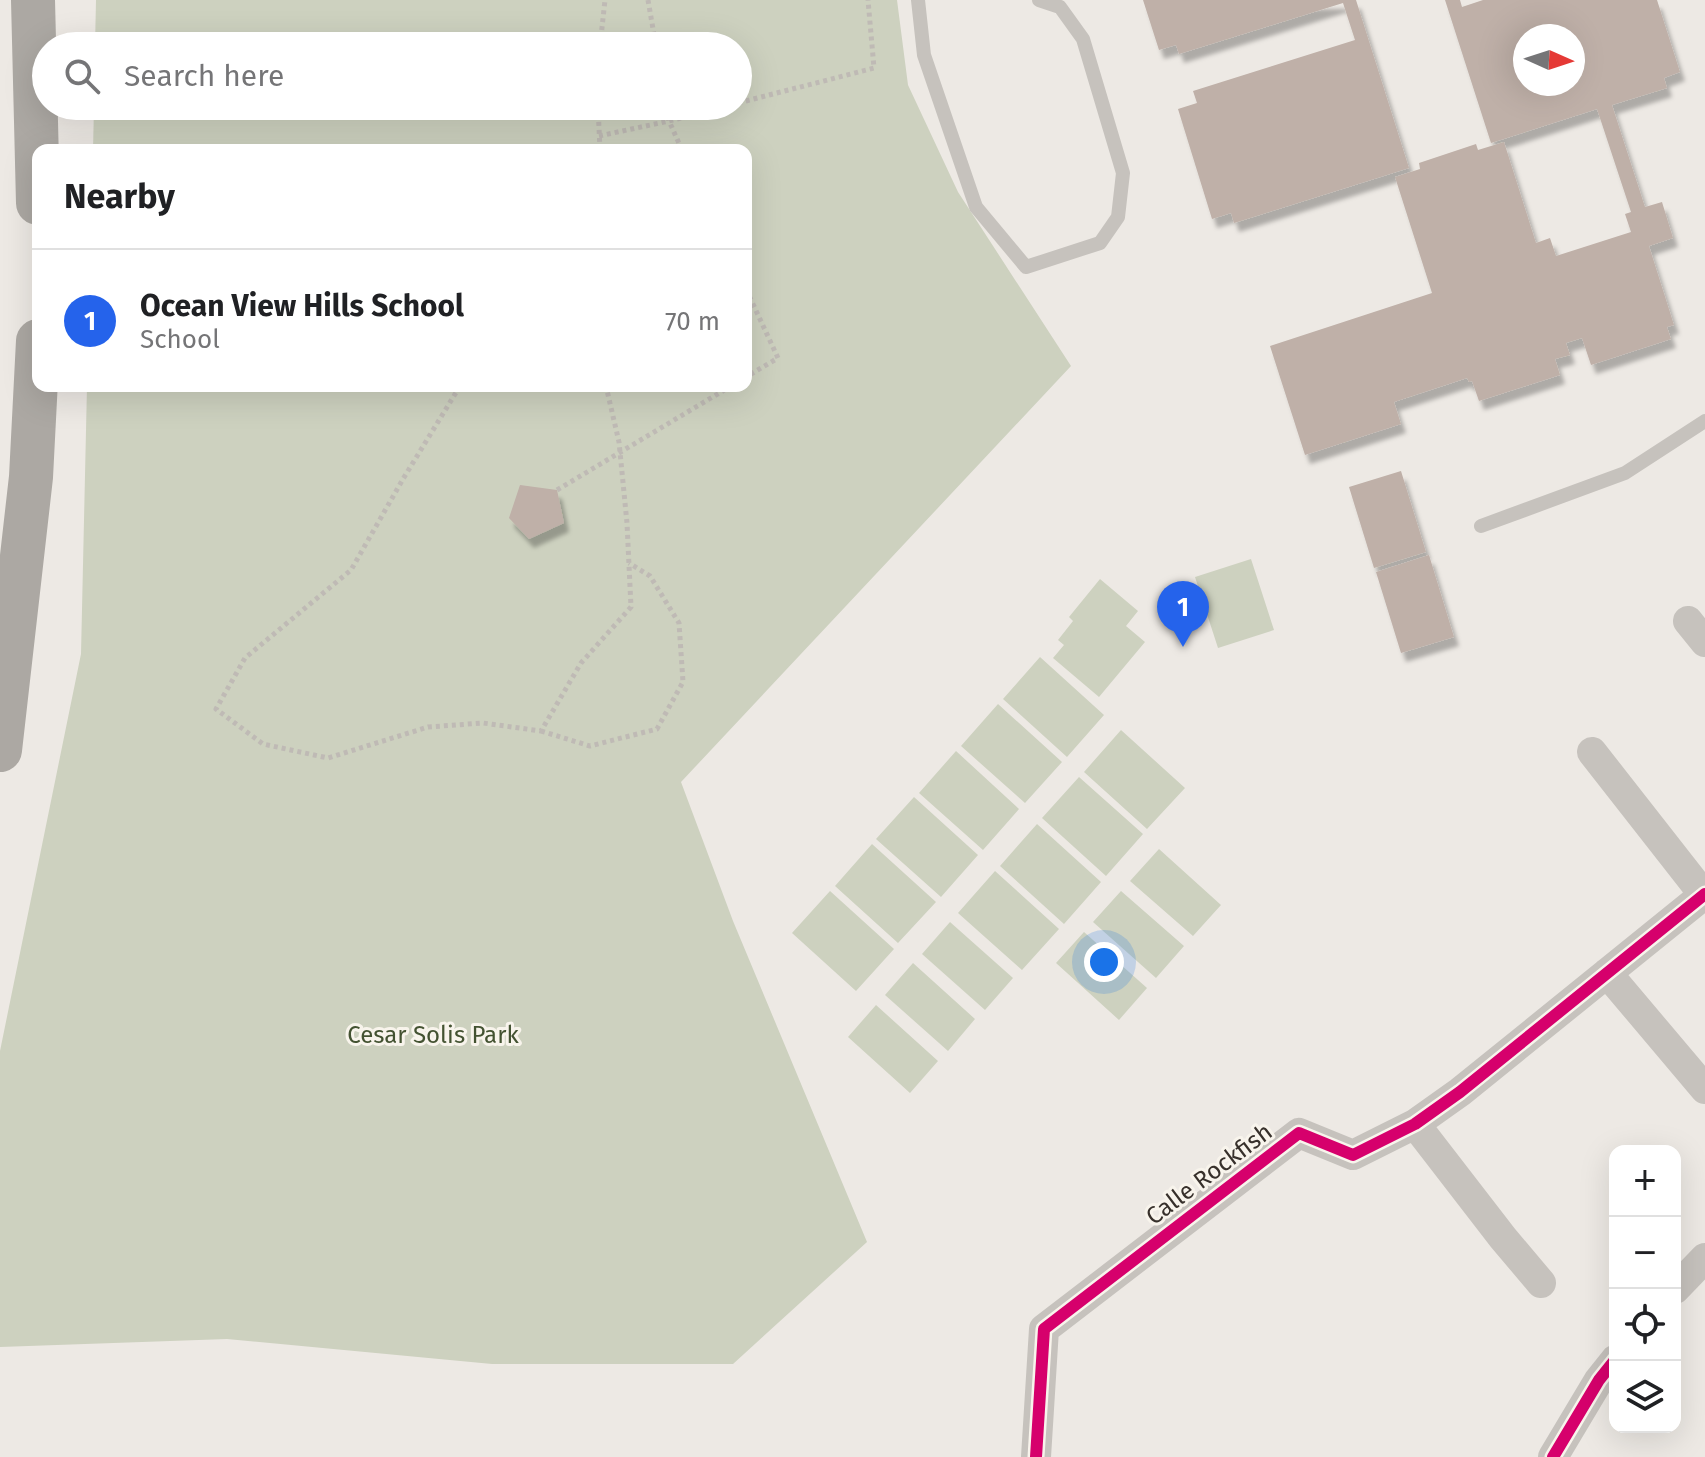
<!DOCTYPE html>
<html lang="en">
<head>
<meta charset="utf-8">
<style>
	:root { --surface:#fff; --page:#f2f2f2; --text:#202124; --muted:#757577; --line:#e0e0e0; --accent:#2563eb }
	body { margin:0; font-family:"Fira Sans",sans-serif; background:var(--page); color:var(--text) }
	.controls { position:absolute; right:24px; bottom:24px; display:grid; overflow:hidden; border-radius:16px; box-shadow:0 8px 32px #0002 }
	.controls button { width:72px; height:72px; display:grid; place-items:center; padding:0; border:0; border-bottom:2px solid var(--line); background:var(--surface); color:var(--text); font:40px sans-serif }
	.compass { position:absolute; left:1513px; top:24px; width:72px; height:72px; border-radius:50%; background:var(--surface); box-shadow:0 8px 32px #0002; rotate:93deg }
	.you { position:absolute; left:1104px; top:962px; width:28px; height:28px; margin:-20px; border:6px solid #fff; border-radius:50%; background:#1a73e8; box-shadow:0 0 0 12px #1a73e833 }
	.badge { display:grid; place-items:center; width:52px; height:52px; border-radius:50%; background:var(--accent); color:#fff; font-size:26px; font-weight:700 }
	.pin { position:absolute; translate:-50% -66px; filter:drop-shadow(0 2px 4px #0008) }
	.pin::after { content:''; position:absolute; top:42px; width:28px; height:24px; background:inherit; clip-path:polygon(0 0,100% 0,50% 100%) }
	.list { margin:0; padding:0; list-style:none }
	h2 { display:flex; justify-content:space-between; align-items:center; height:104px; margin:0; padding:0 32px; font-size:34px }
	h2 small { font-size:26px; font-weight:400; color:var(--muted) }
	.list li { display:grid; grid-template-columns:52px 1fr auto; gap:24px; align-items:center; box-sizing:border-box; height:144px; padding:0 32px; border-top:2px solid var(--line) }
	.list b { display:block; font-size:30px; white-space:nowrap }
	.list p { margin:0; font-size:26px; white-space:nowrap; color:var(--muted) }
	.list em { font-size:26px; font-style:normal; color:var(--muted) }
	.icon { flex:none; width:44px; height:44px; fill:none; stroke:currentColor; stroke-width:2; stroke-linecap:round; stroke-linejoin:round }
	.map { position:relative; flex:none; width:1705px; height:1457px; overflow:hidden }
	.search { position:absolute; background:var(--surface); box-shadow:0 8px 32px #0002; left:32px; top:32px; width:720px; height:88px; display:flex; align-items:center; gap:20px; box-sizing:border-box; padding:0 28px; border-radius:44px; color:var(--muted); font-size:30px }
	.panel { position:absolute; background:var(--surface); box-shadow:0 8px 32px #0002; left:32px; top:144px; width:720px; height:248px; border-radius:16px }
	.map>svg:first-child { display:block }
	.green { fill:#cdd1bf }
	.building { fill:#bfb0a8; fill-rule:evenodd; filter:url(#shadow) }
	.lines { fill:none; stroke-linecap:round; stroke-linejoin:round }
	.path { stroke:#bfbab5; stroke-width:5; stroke-dasharray:4 4; stroke-linecap:butt }
	.lane { stroke:#c6c2bd; stroke-width:14 }
	.street { stroke:#c6c2bd; stroke-width:30 }
	.highway { stroke:#aca8a3; stroke-width:44 }
	.cycleway-casing { stroke:#f8f4ec; stroke-width:17 }
	.cycleway { stroke:#d6006c; stroke-width:12 }
	.labels { text-anchor:middle; dominant-baseline:central; stroke-width:6; stroke-linejoin:round; paint-order:stroke }
	.park-label { font-size:24px; fill:#435231; stroke:#f8f4ec }
	.street-label { font-size:24px; fill:#37302b; stroke:#f8f4ec }
</style>
</head>
<body>
<div class="map">
<svg width="1705" height="1457" viewBox="0 0 1705 1457">
	<defs>
		<filter id="shadow"><feDropShadow dx="5" dy="9" stdDeviation="2" flood-color="#0004"/></filter>
	</defs>
	<rect width="100%" height="100%" fill="#ede9e4"/>
	<path class="green" d="M96,0h801l11,85 50,107 113,174 -390,416 52,139 134,321 -134,122h-241l-265,-25 -227,8v-296l81,-397 6,-268h659v-236h-653l1,-44h644v-60h-643z
		M1251,559l23,71 -56,18 -23,-71z
		M1100,579l38,32 -12,15 19,16 -46,55 -46,-39 11,-13 -6,-5 15,-19 -4,-4z
		M1040,657l64,58 -37,42 -64,-58z
		M998,704l64,58 -37,41 -64,-57z
		M1121,730l64,58 -38,41 -63,-57z
		M956,751l63,58 -36,41 -64,-57z
		M1079,777l64,57 -37,42 -64,-58z
		M914,797l64,58 -37,42 -65,-58z
		M1037,824l64,58 -37,42 -64,-58z
		M872,844l64,58 -38,41 -63,-57z
		M1159,849l62,56 -28,31 -63,-55z
		M995,871l64,58 -37,41 -64,-57z
		M830,891l64,58 -38,42 -64,-58z
		M1121,891l63,55 -28,32 -63,-56z
		M950,922l63,56 -28,32 -63,-56z
		M1084,932l63,56 -28,32 -63,-57z
		M913,963l62,56 -27,32 -63,-56z
		M876,1005l62,56 -28,32 -62,-56z"/>
	<path class="building" d="M1143,0h213l53,168 -175,55 -3,-10 -19,6 -34,-110 19,-6 -4,-12 162,-51 -12,-37 -164,51 -3,-9 -17,5z
		M1445,0h15l2,7 21,-7h174l23,72 -16,6 3,10 -55,17 33,102 17,-5 11,36 -24,8 25,79 -7,2 4,12 -80,26 -9,-27 -16,5 4,12 -15,4 5,16 -81,26 -7,-20 -3,1 -2,-4 -73,24 7,22 -96,31 -35,-109 162,-53 -37,-116 25,-8 -1,-6 57,-19 2,6 26,-8 32,101 14,-5 6,18 75,-24 -6,-18 6,-2 -34,-103 -106,34zM1525,36h48v48h-48z
		M1401,471l25,81 -52,16 -25,-81z
		M520,485l37,5 7,33 -35,16 -20,-21z
		M1429,555l25,82 -53,16 -25,-81z"/>
	<g class="lines">
		<path class="path" d="M648,0l8,46
			M600,46l5,-46
			M738,103l136,-35 -6,-68
			M598,106l2,44
			M599,136l70,-15 -3,-15
			M682,150l-13,-29 59,-15
			M746,289l32,69 -32,19
			M460,386l-57,93 -52,91 -106,88 -29,51 47,35 65,14 100,-31 55,-4 58,8 40,-68 50,-56 -4,-84 -8,-81 -13,-56
			M557,490l174,-104
			M541,731l49,15 67,-17 26,-47 -4,-59 -29,-47 -21,-13"/>
		<path class="lane" d="M918,0l6,55 52,152 50,60 74,-24 18,-26 5,-44 -40,-134 -23,-32 -21,-7
			M1481,526l144,-53 80,-52"/>
		<path class="street" d="M1688,621l17,21
			M1592,752l112,143
			M1607,973l98,116
			M1415,1124l88,114 38,45
			M1675,1289l30,-31
			M1036,1457l8,-128 255,-196 54,22 62,-31 45,-32 245,-198
			M1553,1457l46,-77 16,-20"/>
		<path class="highway" d="M33,0l5,203
			M0,750l31,-273 7,-136"/>
		<g class="cycleway-casing">
			<path id="cycleway" d="M1036,1457l8,-128 255,-196 54,22 62,-31 45,-32 245,-198
				M1553,1457l46,-77 16,-20"/>
		</g>
		<use href="#cycleway" class="cycleway"/>
	</g>
	<g class="labels">
		<g class="park-label">
			<text x="433" y="1035">Cesar Solis Park</text>
		</g>
		<g class="street-label">
			<text transform="translate(1209 1174) rotate(-37)">Calle Rockfish</text>
		</g>
	</g>
</svg>
<div class="controls">
<button>+</button>
<button>−</button>
<button><svg class="icon" aria-label="locate" viewBox="0 0 24 24"><circle cx="12" cy="12" r="6"/><path d="M12 2v4M12 18v4M2 12h4M18 12h4"/></svg></button>
<button><svg class="icon" aria-label="layers" viewBox="0 0 24 24"><path d="M12 4l9 5-9 5-9-5zM3 14l9 5 9-5"/></svg></button>
</div>
<svg class="compass" viewBox="-18 -18 36 36"><path d="M0-13l5 13h-10z" fill="#e53935"/><path d="M0 13l5-13h-10z" fill="#757577"/></svg>
<div class="you"></div>
<div class="pin badge" style="left:1183px;top:647px">1</div>
<div class="search"><svg class="icon" aria-label="search" viewBox="0 0 24 24"><circle cx="10" cy="10" r="6"/><path d="M15 15l6 6"/></svg>Search here</div>
<section class="panel">
<h2>Nearby<small></small></h2>
<ul class="list">
<li><span class="badge">1</span><div><b>Ocean View Hills School</b><p>School</p></div><em>70 m</em></li>
</ul>
</section>
</div>
</body>
</html>
